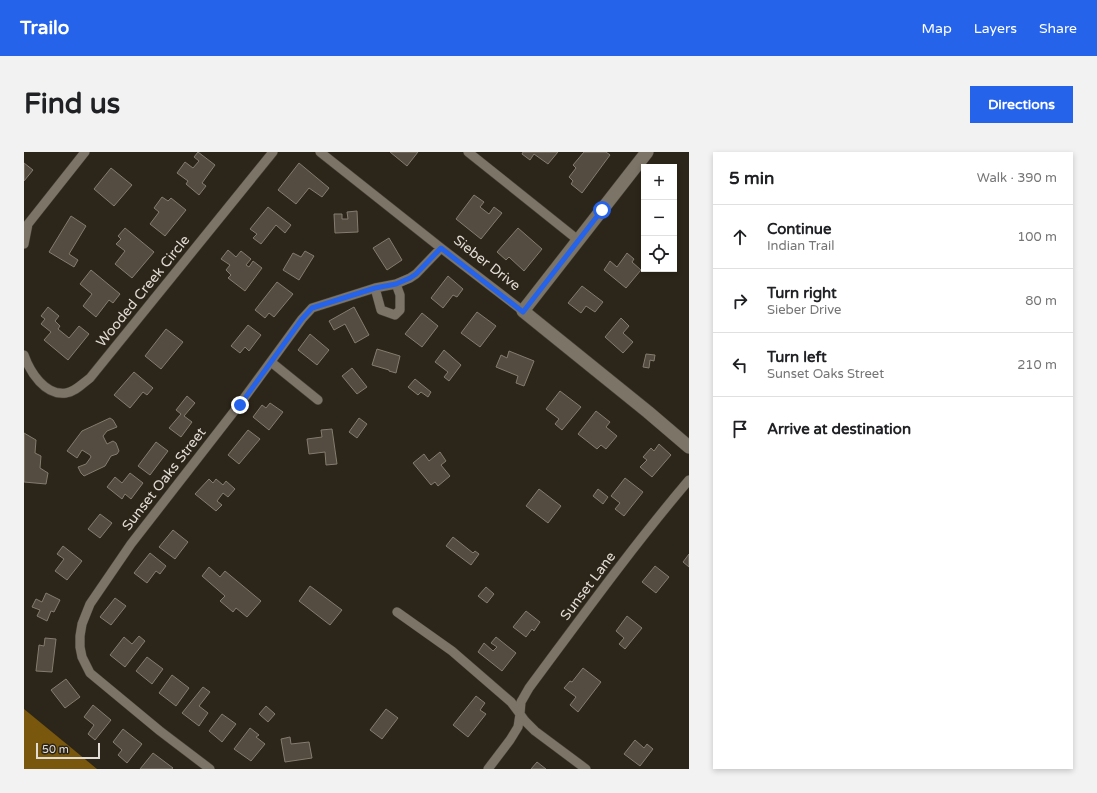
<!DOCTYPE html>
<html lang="en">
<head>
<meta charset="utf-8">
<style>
	:root { --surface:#fff; --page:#f2f2f2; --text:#202124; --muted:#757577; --line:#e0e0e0; --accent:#2563eb }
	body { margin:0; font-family:"Varela Round",sans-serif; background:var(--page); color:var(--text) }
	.controls { position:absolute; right:12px; top:12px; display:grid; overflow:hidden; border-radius:0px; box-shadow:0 2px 6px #0003 }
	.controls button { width:36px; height:36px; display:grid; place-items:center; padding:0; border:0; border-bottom:1px solid var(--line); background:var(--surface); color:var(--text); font:20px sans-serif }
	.scale { position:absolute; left:12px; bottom:10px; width:64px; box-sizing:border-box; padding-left:4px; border:2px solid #e1dcd5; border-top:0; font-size:11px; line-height:14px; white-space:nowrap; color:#e1dcd5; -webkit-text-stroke:3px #2c2519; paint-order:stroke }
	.stop { position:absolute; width:12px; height:12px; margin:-9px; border:3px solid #2563eb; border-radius:50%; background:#fff }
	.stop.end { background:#2563eb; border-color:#fff; box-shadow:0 1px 4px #0008 }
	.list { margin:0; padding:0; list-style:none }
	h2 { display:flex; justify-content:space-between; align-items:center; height:52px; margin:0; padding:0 16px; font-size:17px }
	h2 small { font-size:13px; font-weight:400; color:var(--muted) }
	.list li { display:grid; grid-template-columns:26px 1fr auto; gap:12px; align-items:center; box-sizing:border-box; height:64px; padding:0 16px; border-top:1px solid var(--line) }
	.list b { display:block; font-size:15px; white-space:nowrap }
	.list p { margin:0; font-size:13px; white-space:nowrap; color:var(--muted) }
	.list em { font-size:13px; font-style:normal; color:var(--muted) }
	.icon { flex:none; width:22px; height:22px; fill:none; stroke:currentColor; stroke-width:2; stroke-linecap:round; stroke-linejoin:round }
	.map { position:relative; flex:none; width:665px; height:617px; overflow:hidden; border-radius:0px }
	header { display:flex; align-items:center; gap:24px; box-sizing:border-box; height:56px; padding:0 20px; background:var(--accent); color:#fff }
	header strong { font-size:19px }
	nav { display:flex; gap:22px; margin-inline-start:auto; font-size:14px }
	.intro { display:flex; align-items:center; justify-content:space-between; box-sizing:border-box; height:96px; padding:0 24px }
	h1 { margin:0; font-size:28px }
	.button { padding:10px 18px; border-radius:0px; background:var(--accent); color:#fff; font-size:14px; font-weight:700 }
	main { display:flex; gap:24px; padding:0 24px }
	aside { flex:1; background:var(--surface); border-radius:0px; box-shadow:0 2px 6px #0003 }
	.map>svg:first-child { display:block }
	.forest { fill:#79570c }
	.building { fill:#544c40; stroke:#847c6e }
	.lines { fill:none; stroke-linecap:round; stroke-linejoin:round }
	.street-casing { stroke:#453f36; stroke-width:10 }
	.secondary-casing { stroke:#453f36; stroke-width:14 }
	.street { stroke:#7c7466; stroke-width:9 }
	.secondary { stroke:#7c7466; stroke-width:13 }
	.route { stroke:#2563eb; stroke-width:5 }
	.labels { text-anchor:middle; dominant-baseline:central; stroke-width:4; stroke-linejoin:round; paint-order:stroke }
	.street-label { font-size:14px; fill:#e1dcd5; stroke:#2c2519 }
</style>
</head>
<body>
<header>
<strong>Trailo</strong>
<nav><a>Map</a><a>Layers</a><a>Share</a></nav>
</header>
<div class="intro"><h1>Find us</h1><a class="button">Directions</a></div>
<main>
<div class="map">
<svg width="665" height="617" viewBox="0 0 665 617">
	<rect width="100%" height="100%" fill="#2c2519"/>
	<path class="forest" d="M0,557l73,60h-73z"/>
	<path class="building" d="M174,0l17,13 -13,18 4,3 -7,9 -13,-11 2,-3 -11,-8 8,-11 8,6 6,-7 -5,-4z
		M366,0h28l-11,14z
		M499,0h35l-10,12 -14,-10 -4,6 -8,-6z
		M560,0h22l4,3 -28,38 -11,-9 2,-3 -4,-4 7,-9 -3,-3z
		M0,11l9,7 -9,11z
		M275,11l30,25 -7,9 -13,-9 -13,16 -18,-14z
		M87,16l21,17 -18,21 -20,-17z
		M450,43l10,7 -4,5 9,7 5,-7 8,6 -21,26 -25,-20z
		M138,45l6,4 3,-3 15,12 -21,26 -15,-12 9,-12 -5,-4z
		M244,55l23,18 -6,8 -9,-8 -15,19 -8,-6 4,-4 -7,-5z
		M333,59l1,21 -23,1 -1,-19h8v5h6l-1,-7z
		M47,64l15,10 -17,28 9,6 -4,7 -25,-15z
		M101,76l29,24 -22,26 -17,-14 10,-13 -9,-7 5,-5 -3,-3z
		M494,76l24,21 -18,22 -15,-14 -3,3 -9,-8z
		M365,86l13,22 -15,10 -14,-22z
		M204,98l8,7 5,-6 10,8 -5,6 3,2 4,-6 9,7 -17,23 -17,-13 3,-3 -5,-5 4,-5 -9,-6z
		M281,99l9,5 -15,24 -16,-10 10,-17 8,4z
		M603,101l7,6 -2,3 9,8 -15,18 -22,-18 6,-9 7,6z
		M67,118l29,24 -7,9 -4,-3 -13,17 -13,-11 9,-12 -12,-10z
		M424,124l15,13 -6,8 -4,-2 -10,13 -12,-10z
		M253,130l16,12 -19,23 -5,-4 -4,5 -10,-8z
		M558,134l21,16 -8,10 -9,-6 -5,7 -13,-10z
		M24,155l11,9 -4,5 5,5 -2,3 11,9 10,-12 10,8 -21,26 -24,-20 7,-8 -10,-8 4,-5 -4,-3z
		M330,155l15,28 -14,8 -10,-19 -11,6 -5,-9z
		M453,160l19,14 -16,21 -19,-14z
		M398,161l16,13 -16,21 -17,-13z
		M597,166l8,8 -6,7 10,9 -10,11 -18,-16z
		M224,173l13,10 -12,16 -4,-4 -5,6 -9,-7z
		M142,177l17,13 -22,27 -16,-13z
		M286,182l19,16 -12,15 -19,-15z
		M353,197l23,7 -4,17 -7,-2v-1l-17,-5z
		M420,198l17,15 -12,16 -5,-4 4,-5 -13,-10z
		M485,199l25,10 -10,25 -8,-3 2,-7 -22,-9 5,-12 6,3z
		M622,202l9,1 -1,6 -4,-1 -1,8 -6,-1z
		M328,216l15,19 -10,7 -15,-18z
		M110,220l19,16 -6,7 -4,-3 -13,16 -16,-13z
		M391,227l16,13 -3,5 -7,-5 -3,3 -10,-8z
		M536,239l21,16 -19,23 -7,-6 4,-5 -13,-10z
		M163,244l8,7 -11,13 8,6 -11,15 -12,-9 12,-14 -5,-4z
		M246,251l13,9 -14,18 -16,-13 9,-12 4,3z
		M572,259l14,11 -4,5 11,9 -11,13 -5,-4 -4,4 -19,-15z
		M86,266l3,2 4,7 -10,4 -4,5 4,8 6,-3 3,2 3,8 -2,3 -6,2 -6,10 -21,10 -3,-3 -3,-6 8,-3 5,-7 -1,-2 -8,-5 -5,8 -10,-7 15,-20z
		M335,266l8,6 -10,14 -8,-6z
		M308,277l5,35 -11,1 -1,-13 -16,2 -2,-15 15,-2 -1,-7z
		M224,278l12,9 -21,25 -11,-9z
		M0,281l12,7 -1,13 6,3 -1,12 8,5 -2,11 -22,-2z
		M132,290l12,9 -18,24 -12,-9z
		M635,292l12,11 -19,22 -12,-10 7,-7 -4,-3 8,-9 3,3z
		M416,300l6,9 -5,4 9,11 -12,10 -3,-4 -4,3 -18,-22 11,-9 5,7z
		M106,321l13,10 -12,16 -6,-5 -3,5 -15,-12 8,-10 7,6z
		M601,326l18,14 -19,24 -9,-7 5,-6 -9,-7z
		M185,327l4,4 3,-4 7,6 3,-4 9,8 -7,8 -5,-4 -6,8 5,4 -6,6 -21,-17z
		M515,337l22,17 -13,17 -22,-17z
		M574,337l10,8 -5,7 -10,-8z
		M76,362l12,9 -12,15 -12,-9z
		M149,378l15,12 -13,17 -16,-12z
		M429,385l20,16 2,-2 4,3 -8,11 -25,-19z
		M39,394l19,15 -15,19 -12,-9 9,-12 -7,-5z
		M126,401l16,13 -6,8 -4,-3 -9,12 -13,-10z
		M665,402v13l-6,-5z
		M631,414l14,11 -13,16 -14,-11z
		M185,415l11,10 5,-6 36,30 -14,16 -11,-9 -3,4 -13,-11 5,-5 -23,-20z
		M286,434l32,24 -12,15 -31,-24z
		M462,435l8,7 -7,9 -9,-7z
		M22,441l14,7 -6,12 -3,-1 -4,10 -10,-5 3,-6 -8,-3 4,-8 6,3z
		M91,446l11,8 -15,19 -11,-8z
		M502,459l14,11 -6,9 -2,-2 -6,8 -13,-10z
		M603,464l15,12 -17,21 -6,-5 5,-6 -8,-7z
		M115,484l6,5 -20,26 -15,-12 14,-18 8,7z
		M472,485l20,16 -14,18 -24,-19 6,-9 9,8 4,-4 -6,-4z
		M21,486l11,1 -4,33 -16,-1 3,-26 5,1z
		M123,505l16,12 -11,15 -16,-13z
		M559,516l18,14 -23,30 -8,-7 6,-8 -12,-9 6,-7 2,1z
		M148,523l17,13 -13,18 -17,-13z
		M42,527l14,18 -15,11 -14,-18z
		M179,535l7,5 -11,14 9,7 -9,13 -17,-13z
		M452,544l9,7 -5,7 6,4 -18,23 -15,-12z
		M69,553l18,15 -16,20 -7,-6 6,-9 -10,-8z
		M242,554l9,8 -7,8 -9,-8z
		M362,557l12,9 -16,21 -12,-9z
		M198,562l14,10 -14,18 -13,-11z
		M226,576l9,7 -3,2 9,7 -14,17 -17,-12z
		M99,577l19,15 -15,19 -9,-8 4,-5 -9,-8z
		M266,585l1,7 18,-2 3,16 -27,4 -4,-23z
		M611,588l9,8 3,-4 6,5 -13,17 -16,-12z
		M129,601l20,15 -1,1h-32z
		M513,610l9,7h-15z"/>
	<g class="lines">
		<g class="street-casing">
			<path id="street" d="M296,0l121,96 82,63
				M444,0l110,88
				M0,92l4,-20 57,-72
				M351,136l6,22 14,5 5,-5v-15l-4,-11
				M0,203c6,17 21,41 42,38 9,-1 17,-10 24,-15l183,-226
				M247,210l47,38
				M373,460l55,39 59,51 9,12 -2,13 -8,13 -22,29
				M186,617l-50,-38 -70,-58 -8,-16 -2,-10v-11l2,-12 8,-20 41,-60 108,-139 63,-86 10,-11 63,-20 21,-4 14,-6 6,-4 25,-26
				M562,617l-51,-38 -10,-10 -5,-7 1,-12 8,-14c52,-70 103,-141 160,-208"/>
		</g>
		<g class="secondary-casing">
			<path id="secondary" d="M623,0l-124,159 125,101 41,35"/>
		</g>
		<use href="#street" class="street"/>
		<use href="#secondary" class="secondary"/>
	</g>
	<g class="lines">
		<path class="route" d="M216,253l62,-86 10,-11 63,-20 21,-4 14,-6 6,-4 25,-26 82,64 79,-102"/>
	</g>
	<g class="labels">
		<g class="street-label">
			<text transform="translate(463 111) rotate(38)">Sieber Drive</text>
			<text transform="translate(119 139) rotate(-51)">Wooded Creek Circle</text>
			<text transform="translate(140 327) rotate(-52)">Sunset Oaks Street</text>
			<text transform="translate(564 434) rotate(-53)">Sunset Lane</text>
		</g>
	</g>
</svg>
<div class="controls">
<button>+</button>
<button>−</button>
<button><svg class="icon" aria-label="locate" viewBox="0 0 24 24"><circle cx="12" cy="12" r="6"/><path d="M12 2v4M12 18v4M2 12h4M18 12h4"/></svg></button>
</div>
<div class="scale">50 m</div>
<div class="stop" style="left:578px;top:58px"></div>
<div class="stop end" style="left:216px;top:253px"></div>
</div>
<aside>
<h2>5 min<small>Walk · 390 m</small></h2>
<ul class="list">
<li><svg class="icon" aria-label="ahead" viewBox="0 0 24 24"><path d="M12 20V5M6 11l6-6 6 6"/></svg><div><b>Continue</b><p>Indian Trail</p></div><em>100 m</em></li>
<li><svg class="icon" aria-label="right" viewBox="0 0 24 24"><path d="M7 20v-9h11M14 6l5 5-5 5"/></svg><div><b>Turn right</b><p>Sieber Drive</p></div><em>80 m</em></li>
<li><svg class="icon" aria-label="left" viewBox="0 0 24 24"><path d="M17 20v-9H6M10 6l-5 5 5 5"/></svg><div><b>Turn left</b><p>Sunset Oaks Street</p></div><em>210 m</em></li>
<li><svg class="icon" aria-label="arrive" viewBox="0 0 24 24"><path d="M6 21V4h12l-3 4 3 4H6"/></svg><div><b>Arrive at destination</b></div></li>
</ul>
</aside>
</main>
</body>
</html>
